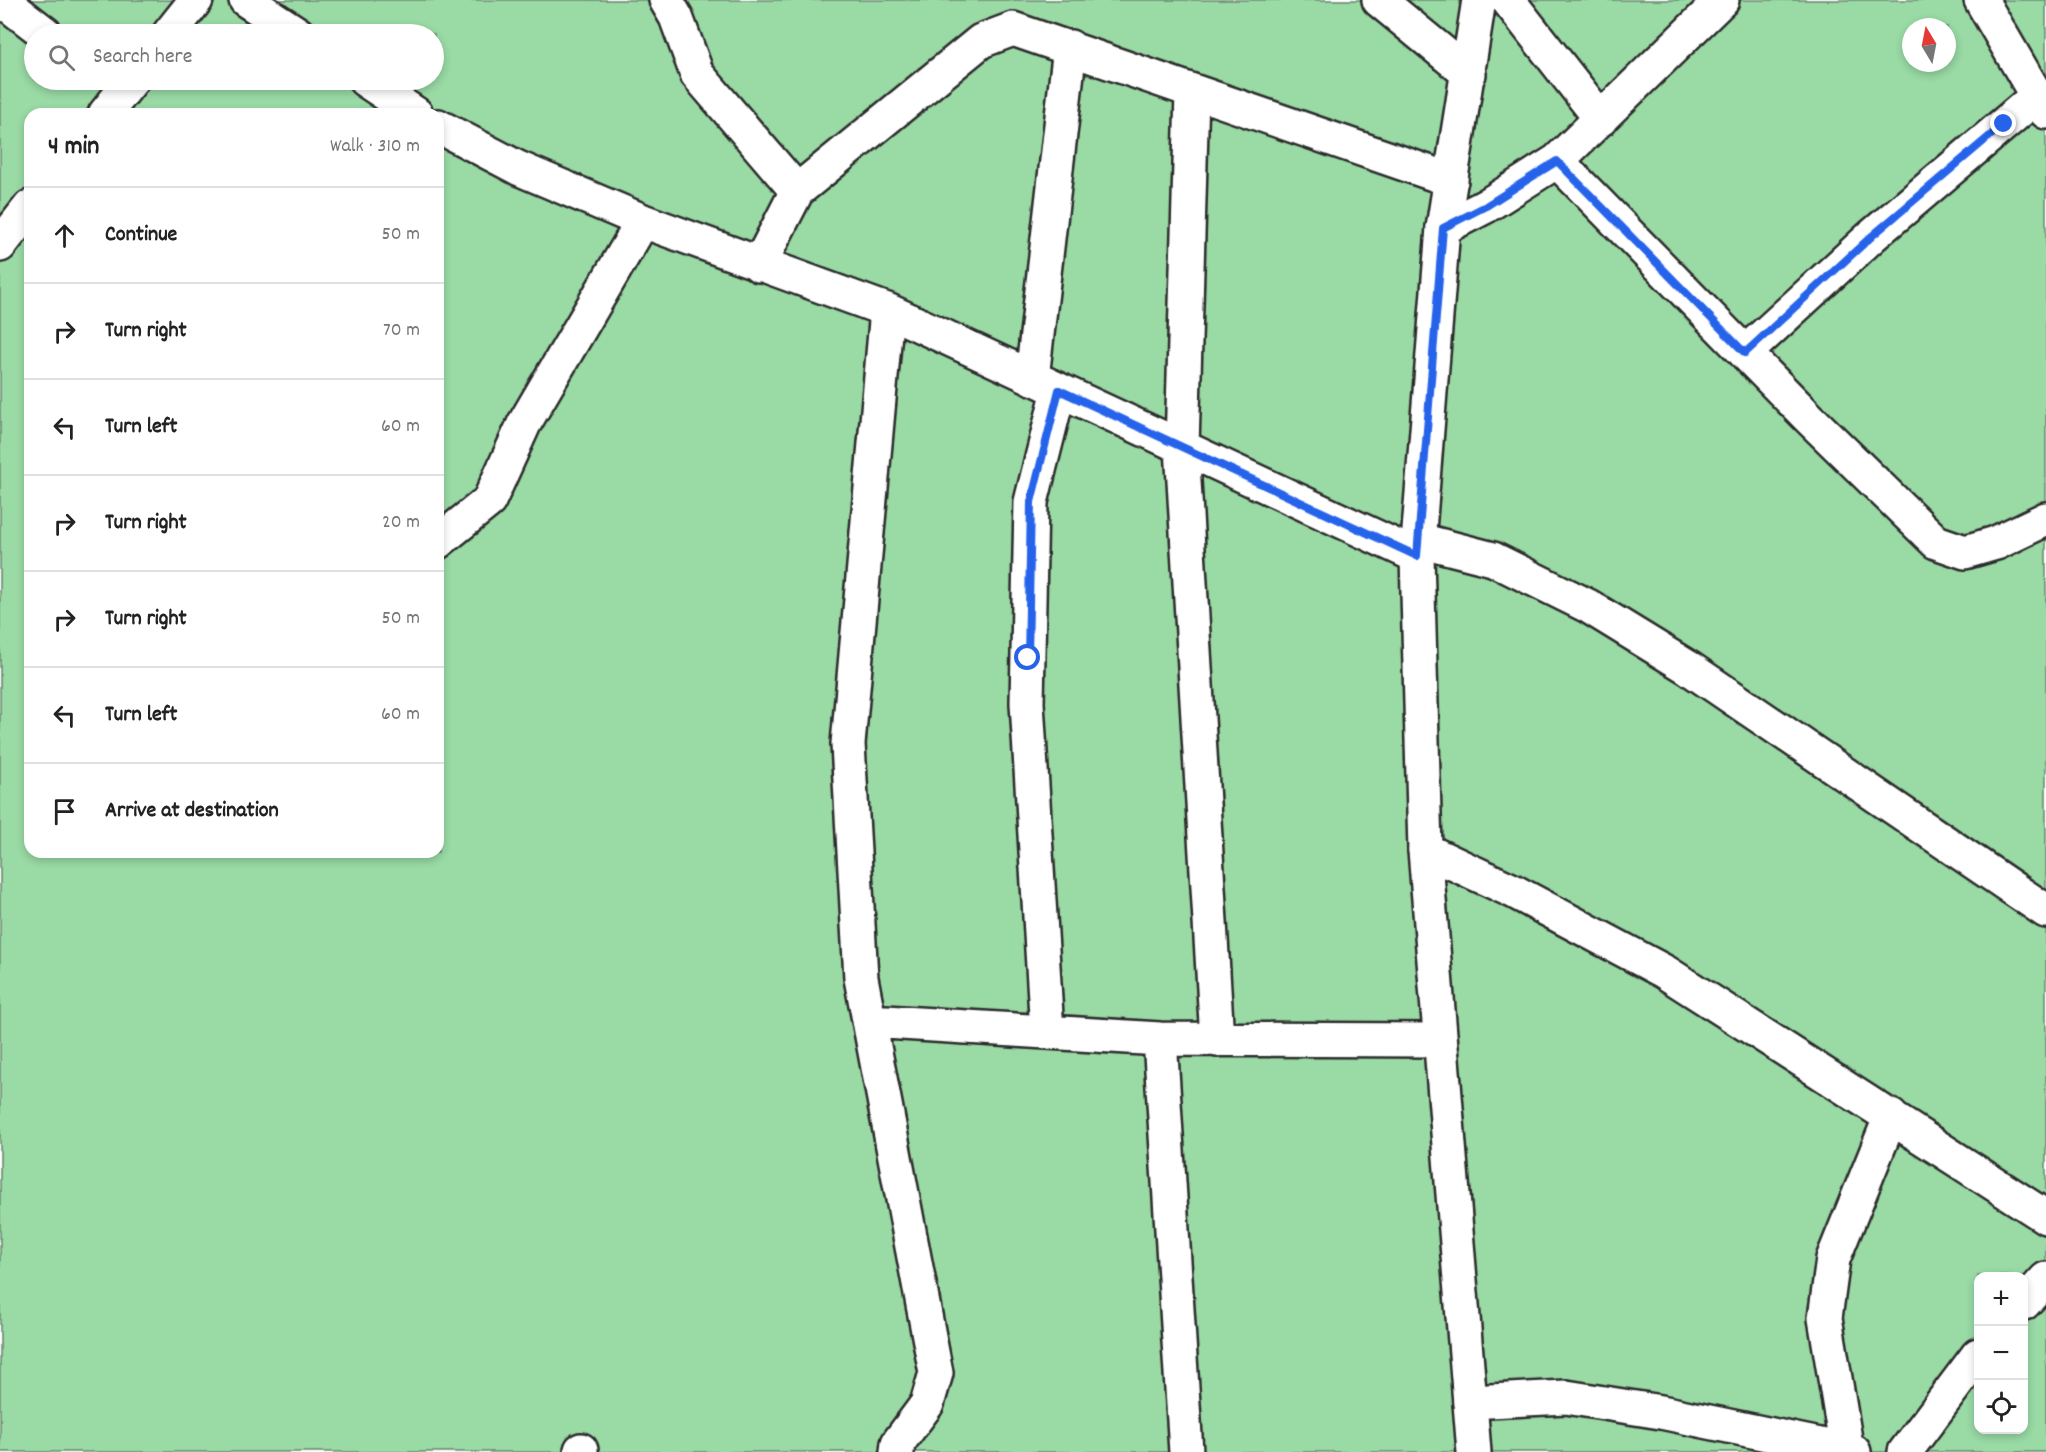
<!DOCTYPE html>
<html lang="en">
<head>
<meta charset="utf-8">
<style>
	:root { --surface:#fff; --page:#f6f6f6; --text:#222; --muted:#767676; --line:#e0e0e0 }
	body { margin:0; font-family:Dekko,sans-serif; background:var(--page); color:var(--text) }
	.controls { position:absolute; right:18px; bottom:18px; display:grid; overflow:hidden; border-radius:12px; box-shadow:0 3px 9px #0003 }
	.controls button { width:54px; height:54px; display:grid; place-items:center; padding:0; border:0; border-bottom:2px solid var(--line); background:var(--surface); color:var(--text); font:30px sans-serif }
	.compass { position:absolute; left:1902px; top:18px; width:54px; height:54px; border-radius:50%; background:var(--surface); box-shadow:0 3px 9px #0003; rotate:350deg }
	.stop { position:absolute; width:18px; height:18px; margin:-14px; border:4px solid #2563eb; border-radius:50%; background:#fff }
	.stop.end { background:#2563eb; border-color:#fff; box-shadow:0 2px 6px #0008 }
	.list { margin:0; padding:0; list-style:none }
	h2 { display:flex; justify-content:space-between; align-items:center; height:78px; margin:0; padding:0 24px; font-size:26px }
	h2 small { font-size:20px; font-weight:400; color:var(--muted) }
	.list li { display:grid; grid-template-columns:39px 1fr auto; gap:18px; align-items:center; box-sizing:border-box; height:96px; padding:0 24px; border-top:2px solid var(--line) }
	.list b { display:block; font-size:22px; white-space:nowrap }
	.list em { font-size:20px; font-style:normal; color:var(--muted) }
	.icon { flex:none; width:33px; height:33px; fill:none; stroke:currentColor; stroke-width:2; stroke-linecap:round; stroke-linejoin:round }
	.map { position:relative; flex:none; width:2046px; height:1452px; overflow:hidden }
	.search { position:absolute; background:var(--surface); box-shadow:0 3px 9px #0003; left:24px; top:24px; width:420px; height:66px; display:flex; align-items:center; gap:15px; box-sizing:border-box; padding:0 21px; border-radius:33px; color:var(--muted); font-size:22px }
	.panel { position:absolute; background:var(--surface); box-shadow:0 3px 9px #0003; left:24px; top:108px; width:420px; height:750px; border-radius:18px }
	.map>svg:first-child { display:block }
	.green { fill:#99daa5; stroke:#628268; stroke-width:1.5; fill-rule:evenodd }
	.lines { fill:none; stroke-linecap:round; stroke-linejoin:round }
	.minor-casing { stroke:#2b2b2b; stroke-width:38 }
	.primary-casing { stroke:#2b2b2b; stroke-width:38 }
	.minor { stroke:#fff; stroke-width:33 }
	.primary { stroke:#fff; stroke-width:33 }
	.route { stroke:#2563eb; stroke-width:8 }
</style>
</head>
<body>
<div class="map">
<svg width="2046" height="1452" viewBox="0 0 2046 1452">
	<rect width="100%" height="100%" fill="#fff"/>
	<filter id="ink" filterUnits="userSpaceOnUse"><feTurbulence type="fractalNoise" baseFrequency=".0167" numOctaves="2"/><feDisplacementMap in="SourceGraphic" scale="12" xChannelSelector="R" yChannelSelector="G"/><feConvolveMatrix kernelMatrix="1 2 1 2 8 2 1 2 1" color-interpolation-filters="sRGB"/></filter>
	<g filter="url(#ink)">
		<path class="green" d="M0,0h2046v1452h-2046zM1911,27h36v36h-36zM34,34h400v46h-400zM30,114h408v738h-408zM1978,1276h46v154h-46z"/>
		<g class="lines">
			<g class="minor-casing">
				<path id="minor" d="M2,0l44,34
					M246,0l52,34
					M666,0l10,17 21,57 100,117
					M1379,0l90,74
					M1508,0l93,119
					M1981,0l65,112
					M169,34l27,-34
					M365,80l51,34
					M1192,93l-10,354 35,593
					M105,114l27,-34
					M438,126l80,42 125,53 244,89 530,246
					M1557,161l252,257 127,124 29,10 31,-9 50,-24
					M1443,228l43,-22 71,-45 165,-161
					M0,245l30,-38
					M759,265l38,-74 184,-150 32,-12 438,151
					M887,310l-39,434 13,234 75,395 -9,31 -29,39 -1,9
					M1745,353l127,-117 165,-140
					M1032,378l38,-331
					M1419,540l74,19 95,47 101,62 357,243
					M438,542l51,-41 35,-77 119,-203
					M1425,850l88,41 152,81 381,245
					M869,1021l291,18 279,1
					M1047,1032l-20,-329 4,-201 28,-112
					M1160,1039l26,413
					M2024,1303l22,-24
					M1470,1402l96,-5 95,15 193,40
					M581,1450v2
					M1847,1451l-22,-133 8,-59 58,-143
					M1905,1452l73,-97"/>
			</g>
			<g class="primary-casing">
				<path id="primary" d="M1474,1452l-49,-602 -8,-294 26,-328 36,-228"/>
			</g>
			<use href="#minor" class="minor"/>
			<use href="#primary" class="primary"/>
		</g>
	</g>
	<g class="lines" filter="url(#ink)">
		<path class="route" d="M1028,658l3,-156 28,-112 358,166 26,-328 43,-22 71,-45 188,192 127,-117 132,-112"/>
	</g>
</svg>
<div class="controls">
<button>+</button>
<button>−</button>
<button><svg class="icon" aria-label="locate" viewBox="0 0 24 24"><circle cx="12" cy="12" r="6"/><path d="M12 2v4M12 18v4M2 12h4M18 12h4"/></svg></button>
</div>
<svg class="compass" viewBox="-18 -18 36 36"><path d="M0-13l5 13h-10z" fill="#e53935"/><path d="M0 13l5-13h-10z" fill="#767676"/></svg>
<div class="stop" style="left:1028px;top:658px"></div>
<div class="stop end" style="left:2004px;top:124px"></div>
<div class="search"><svg class="icon" aria-label="search" viewBox="0 0 24 24"><circle cx="10" cy="10" r="6"/><path d="M15 15l6 6"/></svg>Search here</div>
<section class="panel">
<h2>4 min<small>Walk · 310 m</small></h2>
<ul class="list">
<li><svg class="icon" aria-label="ahead" viewBox="0 0 24 24"><path d="M12 20V5M6 11l6-6 6 6"/></svg><div><b>Continue</b></div><em>50 m</em></li>
<li><svg class="icon" aria-label="right" viewBox="0 0 24 24"><path d="M7 20v-9h11M14 6l5 5-5 5"/></svg><div><b>Turn right</b></div><em>70 m</em></li>
<li><svg class="icon" aria-label="left" viewBox="0 0 24 24"><path d="M17 20v-9H6M10 6l-5 5 5 5"/></svg><div><b>Turn left</b></div><em>60 m</em></li>
<li><svg class="icon" aria-label="right" viewBox="0 0 24 24"><path d="M7 20v-9h11M14 6l5 5-5 5"/></svg><div><b>Turn right</b></div><em>20 m</em></li>
<li><svg class="icon" aria-label="right" viewBox="0 0 24 24"><path d="M7 20v-9h11M14 6l5 5-5 5"/></svg><div><b>Turn right</b></div><em>50 m</em></li>
<li><svg class="icon" aria-label="left" viewBox="0 0 24 24"><path d="M17 20v-9H6M10 6l-5 5 5 5"/></svg><div><b>Turn left</b></div><em>60 m</em></li>
<li><svg class="icon" aria-label="arrive" viewBox="0 0 24 24"><path d="M6 21V4h12l-3 4 3 4H6"/></svg><div><b>Arrive at destination</b></div></li>
</ul>
</section>
</div>
</body>
</html>
